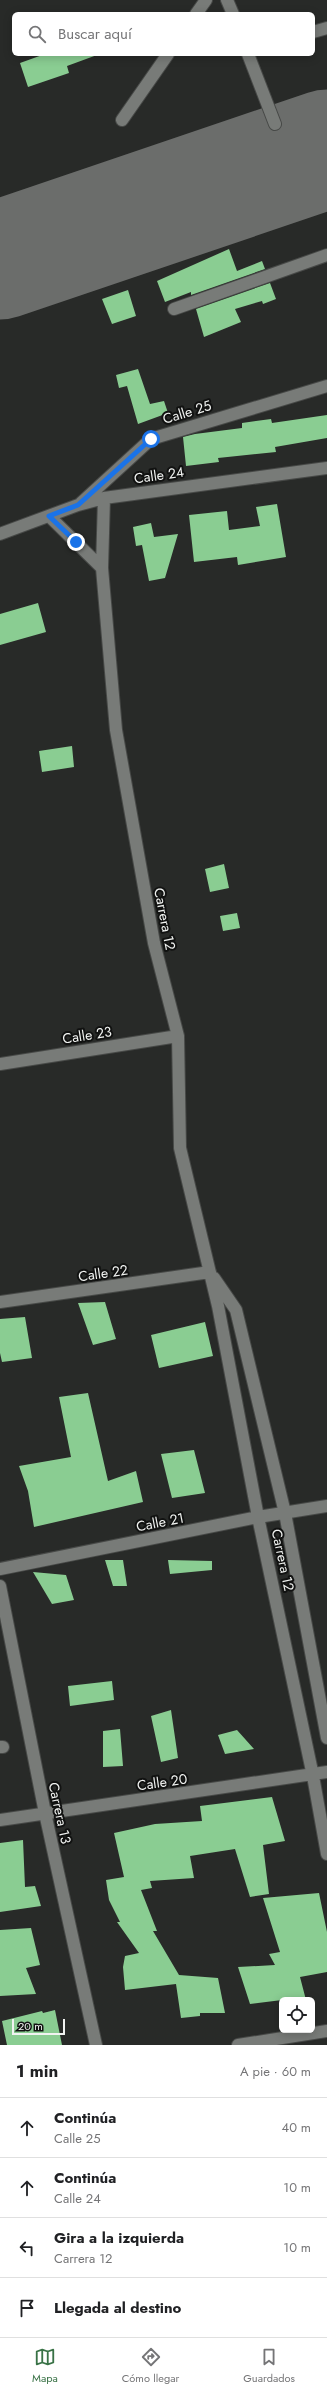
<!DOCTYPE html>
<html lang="es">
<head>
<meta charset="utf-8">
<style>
	:root { --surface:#fff; --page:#f2f2f2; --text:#202124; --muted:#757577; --line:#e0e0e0; --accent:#397246 }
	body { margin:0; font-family:Jost,sans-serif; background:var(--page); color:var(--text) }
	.controls { position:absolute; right:12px; bottom:12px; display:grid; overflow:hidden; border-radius:6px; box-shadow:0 2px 10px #0003 }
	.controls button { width:36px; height:36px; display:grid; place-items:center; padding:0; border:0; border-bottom:1px solid var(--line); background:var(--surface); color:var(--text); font:20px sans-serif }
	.scale { position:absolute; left:12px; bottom:10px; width:53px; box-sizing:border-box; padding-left:4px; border:2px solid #f1f3f1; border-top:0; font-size:11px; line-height:14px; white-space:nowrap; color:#f1f3f1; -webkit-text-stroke:3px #111211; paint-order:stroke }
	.stop { position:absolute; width:12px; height:12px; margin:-9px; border:3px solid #1a73e8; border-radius:50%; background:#fff }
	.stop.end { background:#1a73e8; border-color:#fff; box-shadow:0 1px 4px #0008 }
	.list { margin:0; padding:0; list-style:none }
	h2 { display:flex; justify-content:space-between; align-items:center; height:52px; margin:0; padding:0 16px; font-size:17px }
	h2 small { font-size:13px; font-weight:400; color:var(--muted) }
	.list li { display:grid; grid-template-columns:26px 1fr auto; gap:12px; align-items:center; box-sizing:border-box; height:60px; padding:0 16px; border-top:1px solid var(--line) }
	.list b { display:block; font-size:15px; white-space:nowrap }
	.list p { margin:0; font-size:13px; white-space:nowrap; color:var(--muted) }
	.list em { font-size:13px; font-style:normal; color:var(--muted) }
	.icon { flex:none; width:22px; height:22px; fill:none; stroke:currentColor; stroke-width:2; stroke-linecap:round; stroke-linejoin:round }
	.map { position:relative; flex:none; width:327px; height:2045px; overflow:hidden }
	.search { position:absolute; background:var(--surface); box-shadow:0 2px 10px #0003; left:12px; right:12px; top:12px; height:44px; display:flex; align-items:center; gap:10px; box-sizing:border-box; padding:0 14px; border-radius:6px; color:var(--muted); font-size:15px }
	.sheet { height:292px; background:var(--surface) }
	nav { display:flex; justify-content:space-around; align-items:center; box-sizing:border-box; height:56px; border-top:1px solid var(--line); background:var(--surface); font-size:11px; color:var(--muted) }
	nav a { display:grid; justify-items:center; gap:2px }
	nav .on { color:var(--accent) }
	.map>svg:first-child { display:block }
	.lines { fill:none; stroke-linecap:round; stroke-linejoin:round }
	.runway { stroke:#6b6d6b; stroke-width:119 }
	.building { fill:#8acd92 }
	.street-casing { stroke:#474947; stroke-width:14 }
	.street { stroke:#787b78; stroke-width:12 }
	.route { stroke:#1a73e8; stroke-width:5 }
	.labels { text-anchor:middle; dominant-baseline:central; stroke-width:4; stroke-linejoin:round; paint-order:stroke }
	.street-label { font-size:14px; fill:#f1f3f1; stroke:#111211 }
</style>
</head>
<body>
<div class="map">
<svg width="327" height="2045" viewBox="0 0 327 2045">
	<rect width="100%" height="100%" fill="#282a28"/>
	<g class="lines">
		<path class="runway" d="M0,260l327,-111"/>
	</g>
	<path class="building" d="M45,54h51l1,1 -30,11 2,7 -41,14 -8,-24z
		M229,249l8,22 25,-10 3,8 -74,26v-3l-26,10 -8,-21z
		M270,283l6,16 -13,5 -1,-3 -27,8 6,13 -37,15 -8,-28z
		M128,290l8,26 -24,8 -10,-25z
		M138,369l12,35 14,-3 4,12 -30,11 -11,-38 -8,2 -3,-13z
		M327,415v23l-52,9 1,5 -58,6 1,4 -33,4 -3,-29 12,-3 47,-6v-5l29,-4 1,4z
		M277,504l9,53 -48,8 -1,-8 -43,5 -5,-47 38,-4 2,19 31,-4 -4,-19z
		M151,523l3,14 24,-3 -13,44 -16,3 -7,-36 -6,1 -3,-19z
		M38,603l8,29 -46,13v-31z
		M72,746l2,21 -32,5 -3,-21z
		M224,864l5,24 -19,4 -5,-23z
		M237,913l3,15 -17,3 -3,-15z
		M105,1302l11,37 -23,6 -15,-42z
		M25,1317l7,41 -30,4 -2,-9v-34z
		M205,1322l8,34 -54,12 -8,-33z
		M88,1393l20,88 28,-10 7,31 -109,25 -6,-36 -9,-25 52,-9 -12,-60z
		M194,1450l11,43 -33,5 -11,-44z
		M105,1560h18l4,26h-14z
		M168,1560l44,1v9l-42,4z
		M33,1572l33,3 8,25 -22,4z
		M112,1681l2,19 -44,6 -2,-20z
		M171,1710l7,48 -17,4 -10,-46z
		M120,1729l3,37 -20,1v-36z
		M237,1730l17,19 -29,5 -7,-19z
		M272,1797l13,44 -22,4 6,49 -19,3 -15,-48 -45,7 4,22 -44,3 2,7 -11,2 16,41h-4l26,44 39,3 7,35h-25v3l-19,2 -5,-34 -51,6 -2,-23 2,-11 14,-3 -22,-31h3l-11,-22 -3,-20 18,-3 -10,-44 41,-9 47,-3 -2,-15z
		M23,1840l2,47 10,-1 6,20 -41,6v-69z
		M319,1893l8,39v40l-27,5 6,23h-24l-32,4 -12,-37 37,-2 -6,-11 11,-2 -17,-54z
		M31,1928l9,37 -14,3 10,26 -36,2v-66z
		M55,2010l7,35h-55l-5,-24 40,-10 1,2z"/>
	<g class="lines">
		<g class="street-casing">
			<path id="street" d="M227,0l6,14
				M196,14l10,-14
				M313,32l14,-4
				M248,54l27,70
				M122,120l46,-66
				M174,309l153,-54
				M104,498l-2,70 14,162 38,213 24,93 2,112 38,158 40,211 55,259 14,78
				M81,503l70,-64 176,-53
				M49,516l53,52
				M0,534l78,-29 26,-7 223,-30
				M0,1064l178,-28
				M214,1278l22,32 49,203 42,225
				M0,1302l210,-30
				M0,1569l258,-52 69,-11
				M0,1586l45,227 51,232
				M0,1747h3
				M0,1820l327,-48
				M238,2045l89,-14"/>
		</g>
		<use href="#street" class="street"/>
	</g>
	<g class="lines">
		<path class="route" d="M76,542l-27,-26 29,-11 73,-66"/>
	</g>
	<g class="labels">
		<g class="street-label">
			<text transform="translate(187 412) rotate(-17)">Calle 25</text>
			<text transform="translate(159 475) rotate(-8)">Calle 24</text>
			<text transform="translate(165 919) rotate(79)">Carrera 12</text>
			<text transform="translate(87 1035) rotate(-9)">Calle 23</text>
			<text transform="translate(103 1273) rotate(-8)">Calle 22</text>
			<text transform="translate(160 1522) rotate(-11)">Calle 21</text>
			<text transform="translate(283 1560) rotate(78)">Carrera 12</text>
			<text transform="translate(162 1782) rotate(-8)">Calle 20</text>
			<text transform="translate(60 1813) rotate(78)">Carrera 13</text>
		</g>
	</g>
</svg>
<div class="controls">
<button><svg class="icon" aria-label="locate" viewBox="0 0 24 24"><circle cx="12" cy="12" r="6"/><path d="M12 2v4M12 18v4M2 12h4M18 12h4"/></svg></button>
</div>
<div class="scale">20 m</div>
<div class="stop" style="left:151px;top:439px"></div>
<div class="stop end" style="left:76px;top:542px"></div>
<div class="search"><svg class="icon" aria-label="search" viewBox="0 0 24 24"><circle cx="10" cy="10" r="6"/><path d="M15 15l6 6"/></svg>Buscar aquí</div>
</div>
<section class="sheet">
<h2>1 min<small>A pie · 60 m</small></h2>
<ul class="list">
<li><svg class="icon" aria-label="ahead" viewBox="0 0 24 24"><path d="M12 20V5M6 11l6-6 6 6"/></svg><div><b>Continúa</b><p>Calle 25</p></div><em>40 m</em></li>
<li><svg class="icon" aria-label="ahead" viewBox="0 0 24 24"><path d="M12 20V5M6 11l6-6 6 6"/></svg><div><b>Continúa</b><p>Calle 24</p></div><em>10 m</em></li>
<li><svg class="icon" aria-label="left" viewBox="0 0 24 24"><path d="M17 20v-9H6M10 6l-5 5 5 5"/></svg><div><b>Gira a la izquierda</b><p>Carrera 12</p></div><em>10 m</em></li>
<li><svg class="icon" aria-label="arrive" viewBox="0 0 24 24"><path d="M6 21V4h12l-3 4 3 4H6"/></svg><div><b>Llegada al destino</b></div></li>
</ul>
</section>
<nav>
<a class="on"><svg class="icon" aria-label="map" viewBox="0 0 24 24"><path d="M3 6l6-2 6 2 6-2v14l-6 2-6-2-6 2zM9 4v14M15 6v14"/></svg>Mapa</a>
<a><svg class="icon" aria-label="directions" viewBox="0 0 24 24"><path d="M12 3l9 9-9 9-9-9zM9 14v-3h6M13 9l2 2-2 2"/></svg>Cómo llegar</a>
<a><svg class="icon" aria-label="saved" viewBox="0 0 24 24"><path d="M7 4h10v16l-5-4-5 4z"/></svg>Guardados</a>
</nav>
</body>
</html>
